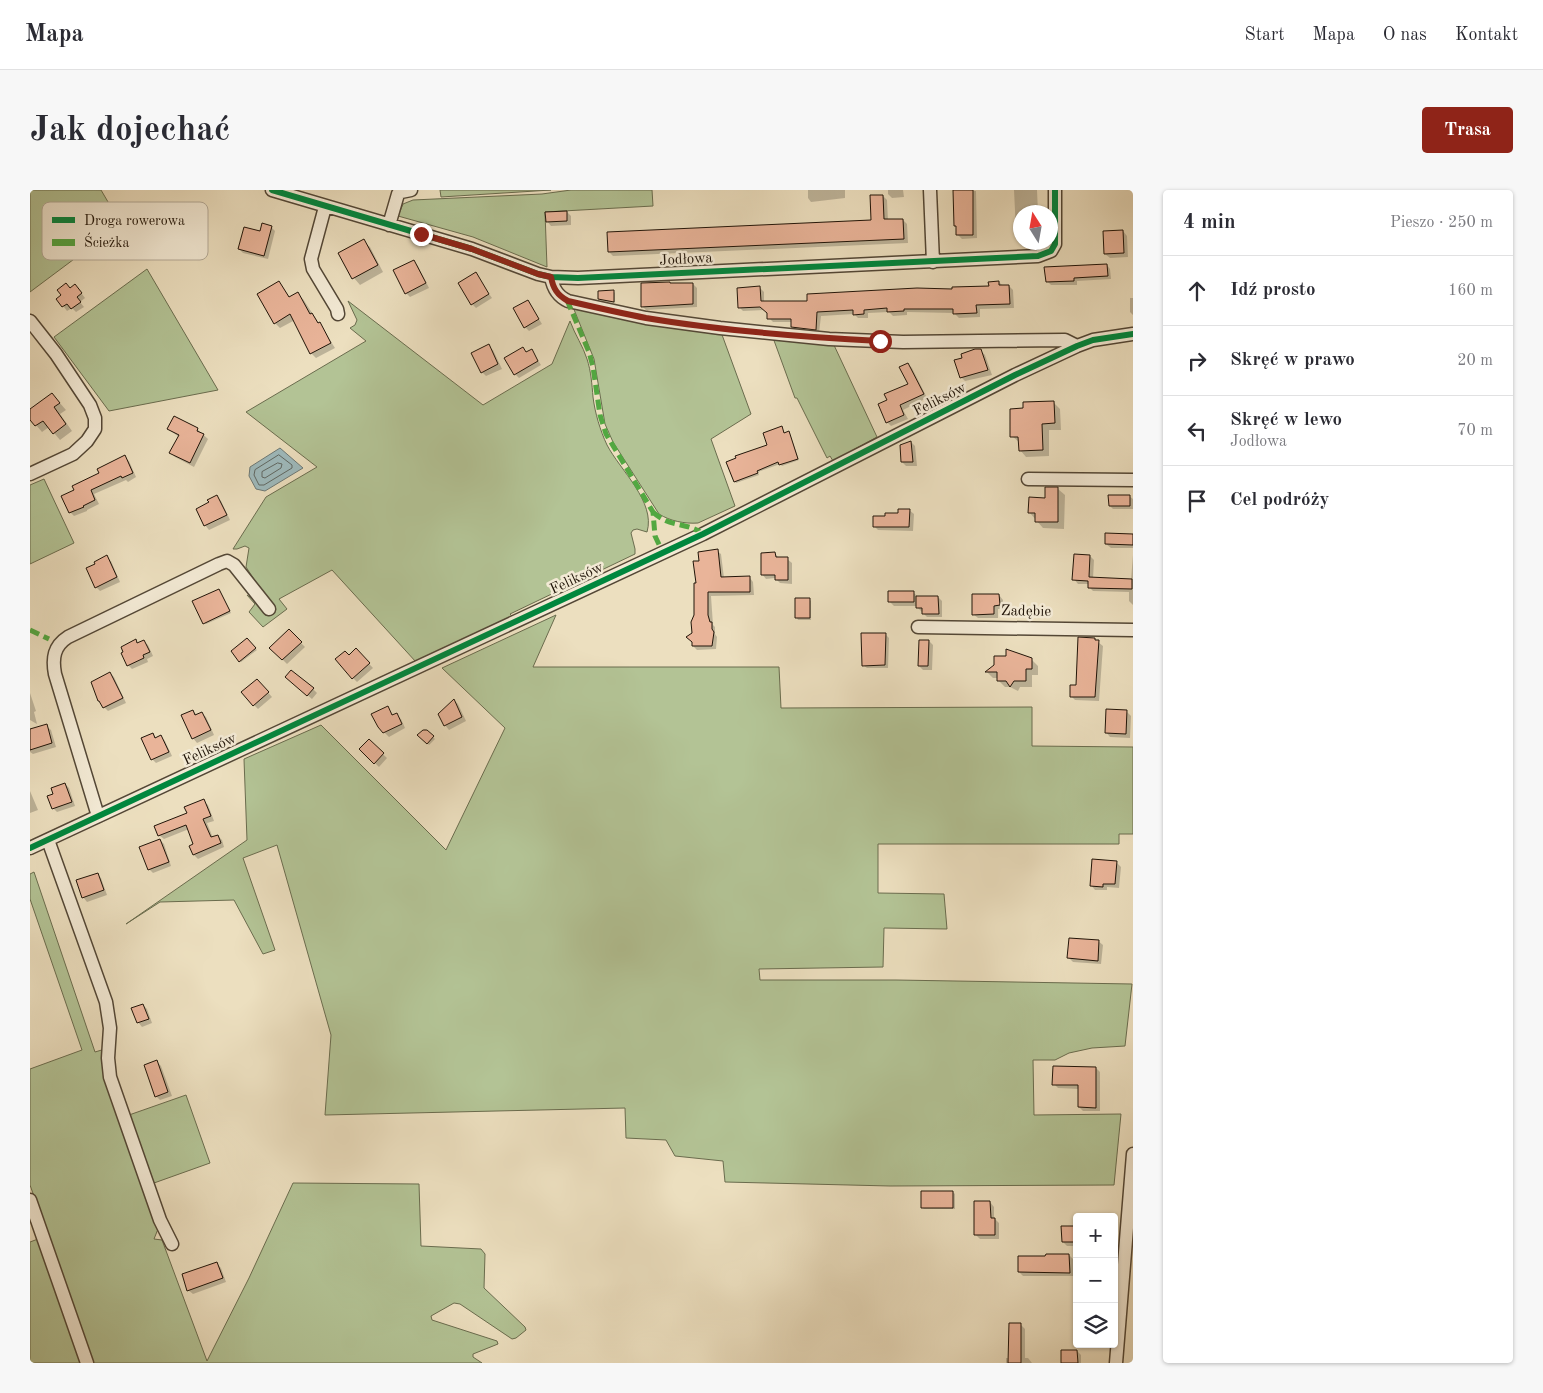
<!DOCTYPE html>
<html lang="pl">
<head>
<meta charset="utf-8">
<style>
	:root { --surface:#fff; --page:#f7f7f7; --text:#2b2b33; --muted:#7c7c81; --line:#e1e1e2; --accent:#8f2418 }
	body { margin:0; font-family:"Old Standard TT",serif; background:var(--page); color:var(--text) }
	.controls { position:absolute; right:15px; bottom:15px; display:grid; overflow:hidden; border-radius:5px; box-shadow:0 1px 4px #0004 }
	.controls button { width:45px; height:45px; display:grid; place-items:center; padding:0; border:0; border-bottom:1px solid var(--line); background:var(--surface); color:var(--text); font:25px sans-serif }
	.compass { position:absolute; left:983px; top:15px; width:45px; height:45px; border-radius:50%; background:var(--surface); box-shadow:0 1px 4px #0004; rotate:349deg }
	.stop { position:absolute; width:15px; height:15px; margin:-11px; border:4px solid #8f2418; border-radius:50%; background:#fff }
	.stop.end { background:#8f2418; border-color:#fff; box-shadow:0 1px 5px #0008 }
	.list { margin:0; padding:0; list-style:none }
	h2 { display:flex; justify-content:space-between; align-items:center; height:65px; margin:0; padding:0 20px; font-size:21px }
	h2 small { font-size:16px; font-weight:400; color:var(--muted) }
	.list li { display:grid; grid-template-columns:32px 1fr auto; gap:15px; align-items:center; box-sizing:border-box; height:70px; padding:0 20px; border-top:1px solid var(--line) }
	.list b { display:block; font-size:19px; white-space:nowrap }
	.list p { margin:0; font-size:16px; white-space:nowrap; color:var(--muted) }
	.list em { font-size:16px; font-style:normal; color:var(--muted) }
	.icon { flex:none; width:28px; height:28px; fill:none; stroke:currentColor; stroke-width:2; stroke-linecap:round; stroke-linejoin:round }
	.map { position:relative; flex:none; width:1103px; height:1173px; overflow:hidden; border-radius:5px }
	header { display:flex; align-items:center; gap:30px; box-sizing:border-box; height:70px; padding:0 25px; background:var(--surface); border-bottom:1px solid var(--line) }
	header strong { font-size:24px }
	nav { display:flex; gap:28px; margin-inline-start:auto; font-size:18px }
	.intro { display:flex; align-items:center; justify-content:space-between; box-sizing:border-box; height:120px; padding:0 30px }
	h1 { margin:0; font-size:35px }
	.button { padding:12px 22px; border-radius:5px; background:var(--accent); color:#fff; font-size:18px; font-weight:700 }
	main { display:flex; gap:30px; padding:0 30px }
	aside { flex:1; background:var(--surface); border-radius:5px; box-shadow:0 1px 4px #0004 }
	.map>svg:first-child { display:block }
	.green { fill:#b3c395; stroke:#6a6c4e }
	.water { fill:#9ebabd; stroke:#6c7875 }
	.shadow { fill:#0003 }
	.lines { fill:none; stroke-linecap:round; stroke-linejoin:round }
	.shore { stroke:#5f6762; stroke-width:1 }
	.building { fill:#e9b499; stroke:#201408 }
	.minor-casing { stroke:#534736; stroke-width:15 }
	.minor { stroke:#f3ead5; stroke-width:12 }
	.quiet { stroke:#52a841; stroke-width:5; stroke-dasharray:10 5; stroke-linecap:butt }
	.cycleway-casing { stroke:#f3ead5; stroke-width:9 }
	.cycleway { stroke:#00873e; stroke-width:6 }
	.route { stroke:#8f2418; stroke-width:6 }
	.labels { text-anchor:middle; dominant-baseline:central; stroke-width:5; stroke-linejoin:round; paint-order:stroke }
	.street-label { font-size:15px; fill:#201408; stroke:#f3ead5 }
	.key { fill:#f3ead5; stroke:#b4aa98; stroke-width:1 }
	.key-label { font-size:14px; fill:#201408 }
</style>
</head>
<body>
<header>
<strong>Mapa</strong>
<nav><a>Start</a><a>Mapa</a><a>O nas</a><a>Kontakt</a></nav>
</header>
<div class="intro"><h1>Jak dojechać</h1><a class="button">Trasa</a></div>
<main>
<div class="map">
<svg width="1103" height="1173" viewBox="0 0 1103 1173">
	<rect width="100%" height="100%" fill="#ecdfbf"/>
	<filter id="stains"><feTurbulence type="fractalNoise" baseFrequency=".004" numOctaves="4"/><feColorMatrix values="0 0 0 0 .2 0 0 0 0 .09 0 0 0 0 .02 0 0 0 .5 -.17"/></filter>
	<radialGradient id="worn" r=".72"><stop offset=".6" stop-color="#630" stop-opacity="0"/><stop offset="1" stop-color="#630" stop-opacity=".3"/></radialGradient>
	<path class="green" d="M0,0h71l20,34 -91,68z
		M410,0h111l-110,7z
		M541,0h81l1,16 -108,6 2,55 -74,-30 -75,-21 5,-12 10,-4 129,-6z
		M117,79l71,121 -109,21 -55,-74z
		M318,111l135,104 69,-41 18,-43c5,14 13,25 17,38 4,12 5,26 6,38 2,16 7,33 14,48 13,25 49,57 40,87l-10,-3 -4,1 -2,3 4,16v5l-125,60 3,3 -97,45 -84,-92 -53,29 8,10 -24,18 -14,-15 6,-8 -8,-9 5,3 5,1 6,-6 -17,-26 3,-19 -4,-2 -8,3h-4l33,-52 51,-30 -71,-55 120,-71 -16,-13 5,-3 2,-5z
		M543,117l148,25 30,82 -40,25 24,67 -37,17c-13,1 -28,-2 -39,-9l-46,-72 -8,-18 -11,-65z
		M742,145l61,8 44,94 -44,24 -3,-5 -3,2 -30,-60h-2z
		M14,289l30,64 -44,21v-79z
		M526,425l-23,52h246l2,41 251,-1v39l101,1v87h-14v10h-241v49l66,1 3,35 -63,-1 -1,39 -124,2 1,11h136l236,4 -7,62 -33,2 -23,5 -14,7h-22l1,55 87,-1 -7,71 -224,1 -165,-4 -2,-21 -48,-5 -9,-16 -40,-2 -1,-30 -300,7 6,-80 -54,-190 -34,13 32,92 -12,4 -29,-54 -74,2 -34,22 121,-84 -3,-81 77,-34 125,125 59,-122 -63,-60z
		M4,682l61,180 10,-3 53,180 -4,10 8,1 45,121 42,-83 44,-95 126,1 2,62 60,3 4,5 -1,34 41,39 1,3 -10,8 -4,1 -52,-35 -6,-1 -23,13 1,4 65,21 1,3 -25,10v3l9,6h-389l-63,-178v-116l52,-19 -52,-151v-25z
		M156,905l24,68 -56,20 -25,-68z
		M8,1049l44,124h-52v-121z"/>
	<path class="water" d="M250,258l23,20 -38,23 -9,-2 -7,-13 1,-9z"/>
	<path class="shadow" d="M778,0h37v8l-34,4 -3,-4z
		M858,0h15l1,7 -12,1 -4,-4z
		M924,0l22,1 1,47 -15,1 -5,-5v-6l-2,-2z
		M984,0h23l1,22h-17v24l-5,-4z
		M853,6l4,4 1,21 15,-1 4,4 1,19 -295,13 -4,-4 263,-31z
		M537,22l4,4v9l-20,1 -4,-5z
		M241,37l4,4 -7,28 -25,-6 -4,-4 22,-16z
		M1093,41l4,5 1,21 -18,1 -5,-4z
		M333,51l7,6 13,25 -23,13 -6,-7z
		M384,71l4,5 11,22 -19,9 -4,-4z
		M1077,75l3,4 1,10 -34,2v4h-26l-4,-4z
		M445,84l17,24 -16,10 -4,-4z
		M249,92l11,16 7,-4 6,5 32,49 -19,10 -5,-5 -16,-33 -15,8 -5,-5z
		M969,92l4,4h6l4,4 1,18 -34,1v8l-21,1 -5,-5 -47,-1v3l-14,1 -4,-4 -21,1v5h-10l-4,-4 -33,2 -2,17 -23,-2 -4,-5v-4h-19l-4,-4v-5l-3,-3 -23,1 -4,-4 21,-19 4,4v10h45l181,-15z
		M663,94l4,4v19l-51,3 -3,-3z
		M41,99l8,1 6,8 -5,4 4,5 -8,5 -4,-4 -5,3 -9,-12z
		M583,101l2,2v10l-14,-2 -1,-2z
		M1100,108h3v17l-3,-3z
		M498,111l14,23 -13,7 -4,-4z
		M458,156l5,4 9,19 -16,7 -4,-4z
		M493,159l5,4 4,-2 9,14 -22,13 -4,-4z
		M951,161l4,4 7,20 -27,6 -4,-4z
		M878,174l4,4 15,30 -24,12 5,9 -17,7 -4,-4 2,-21 20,-16z
		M22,204l14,16 -6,4 12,17 -12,9 -11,-13 -7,5 -12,-14v-7z
		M1023,212l7,7 1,21h-12v26l-23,1 -6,-7v-7l-8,-7 12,-26z
		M752,237l3,7 4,-2 1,2 9,26 -17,6 -2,-2 -22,8 1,3 -23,8 -1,-2 34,-36z
		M138,239h29l11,10 -14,28 -19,-10 -4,-4 8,-16z
		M881,252l4,4 2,20h-11l-4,-4z
		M94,267l5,4 7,16 -8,5 -2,-2 -32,14 5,10 -12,6v1l-13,5 -4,-4 30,-38z
		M1028,299l7,6 -1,34 -21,-1 -13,-15z
		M1099,306l4,3v10h-20l-3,-3z
		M187,307l4,4 9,19 -21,10 -4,-5 5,-22z
		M879,320l5,4 -1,17 -35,-1 -4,-4 12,-8z
		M1076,345h27v13h-22l-5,-4z
		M687,361l4,3 3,24h26l3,4 1,13 -43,1 2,29 2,2v7l2,3 -1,12 -19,1 -4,-4v-12l4,-50 4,-22z
		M745,364l5,5h7l5,4v21l-12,-1 -5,-5 -9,1 -4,-5z
		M1103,365v50l-4,-4v-9l-36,-1 -4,-4v-3h-11l-4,-5 16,-23 4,4 -1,19 38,1z
		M76,367l5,4 9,21 -20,9 -4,-4z
		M189,400l12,23 -25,11 -2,-1z
		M883,402l5,5h20l4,4v16h-15l-9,-9v-2h-24l-5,-5z
		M969,405l4,5v9h-5v9h-20l-5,-4z
		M779,409l2,2v19h-13l-1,-2z
		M259,441l16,16 -18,17 -16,-16z
		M855,444l4,4 -1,30h-21l-4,-3z
		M1064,449l9,7 -4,55 -24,-1 -4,-4 7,-10z
		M217,450l10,10 -16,12 -1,-1z
		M106,451l2,3 5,-3 5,4 5,11 -6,3 1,3 -16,7 -4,-4z
		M899,451l4,4 -1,25h-9l-4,-4z
		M326,460l17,18 -16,14 -4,-4 -4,-21z
		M1001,469l7,7v9h-6v12h-12l-2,4 -8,-4h-5l-6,-6v-3h-6l-6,-6 8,-6z
		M80,483l4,4 12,26 -18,8 -4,-4z
		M227,490l15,17 -14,12 -4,-4z
		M261,491l22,8 4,4 -5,6z
		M0,503l6,18 -2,1 3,12 -7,-4z
		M424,510l4,4 8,17 -17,9 -4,-5z
		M358,518l6,8 3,-1 4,4 4,9 -16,9 -10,-10z
		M163,521l4,4 4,-2 5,4 8,18 -17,8 -4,-5z
		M1097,522l4,4 -1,22 -20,-1 -4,-5z
		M16,536l5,4 5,17 -23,7 -3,-2v-21z
		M395,539l10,10 -6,6 -10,-10z
		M123,544l4,5 4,-2 4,4 7,15 -16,7 -4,-4z
		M339,551l18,17 -8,9 -18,-18z
		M35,594l4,4 6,18 -18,6 -4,-4 2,-13z
		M0,601l8,19 -8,3z
		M173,611l5,4 6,16 -7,2 6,15 5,-2 4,4 2,7 -26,12 -4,-4 1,-10 -6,-16 -25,10 -5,-4z
		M130,650l4,4 7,22 -18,7 -4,-4z
		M1086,672l5,5 -2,21 -12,-1v3h-12l-4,-5z
		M67,684l4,4 6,17 -20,7 -4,-5z
		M1068,751l5,4 -2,19 -28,-2 -4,-4z
		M113,815l4,4 5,14 -10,4 -4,-5z
		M127,872l4,4 11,30 -12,4 -4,-4z
		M1066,878l4,4v39h-17l-4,-4v-18l-21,-1 -4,-4z
		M923,1002l2,2v15h-31l-2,-2z
		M960,1012l4,5v11l5,5v16h-19l-5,-5z
		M1047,1037v19h-10l-4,-4z
		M1039,1065l4,4v17h-50l-4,-4z
		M187,1074l4,4 5,14 -33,12 -5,-4z
		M991,1135l4,4v29h3l4,5h-26v-5h4z
		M1032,1161h15l4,4v8h-19z"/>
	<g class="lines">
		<path class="shore" d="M249,265l13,10v3l-28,17h-5l-5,-10 1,-5z
			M248,273l4,1 -1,4 -16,10 -3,-1v-5z"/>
	</g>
	<path class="building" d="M923,0h20v45h-17v-9h-2z
		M840,5h13l1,24h19l1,20 -296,13 -1,-20 264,-12z
		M537,21v10l-21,1 -1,-10z
		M232,33l10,3 -8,30 -26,-7 6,-22 16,4z
		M1093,40l1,23 -20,1 -1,-23z
		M334,49l14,26 -26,14 -14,-26z
		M384,70l12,23 -21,11 -12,-24z
		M1077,74l1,12 -34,2v3l-28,1 -2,-15z
		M446,82l13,22 -18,11 -13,-22z
		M249,91l10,16 9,-5 12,22 2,-1 6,10 2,-1 11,21 -21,11 -20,-40 -16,10 -17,-30z
		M969,91v4h10l1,19 -34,1 1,8 -24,1v-5h-49v2l-17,1v-4l-23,2v4l-11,1v-5l-36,2 -1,18 -25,-3v-8h-24v-6l-7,-6 -22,1 -1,-20 23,-2 1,15h46v-7l110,-6 35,1v-2l37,-1 -1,-4z
		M640,92v1h23v21l-52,3v-24z
		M36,93l4,5 5,-4 7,9 -5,4 4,5 -10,7 -4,-5 -5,3 -6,-8 5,-4 -4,-5z
		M584,100v12l-16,-3v-8z
		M498,110l11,19 -15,9 -11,-20z
		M459,154l9,20 -17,9 -10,-20z
		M493,157l3,5 6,-3 6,12 -24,14 -10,-17z
		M945,159h6l7,21 -28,8 -6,-18 8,-2 -1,-4z
		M878,173l16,31 -24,11 4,10 -18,8 -8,-19 9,-4 -3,-6 24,-10 -9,-17z
		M22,203l8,10 -6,4 12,17 -13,10 -10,-13 -8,5 -5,-6v-11z
		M1024,211l1,22 -13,1 1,26 -24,1 -1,-14h-8v-28l13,-1v-6z
		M144,226l24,12 -1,3 7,3 -14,29 -21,-10 10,-18 -12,-6z
		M752,236l2,7 5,-2 9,28 -19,6 -1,-3 -21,9 1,2 -24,9 -8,-20 10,-4 -1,-2 32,-11 -4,-12z
		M881,251l2,21h-12l-1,-17z
		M95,265l8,18 -11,5 -1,-2 -30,14 4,10 -12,6 1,1 -15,6 -8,-17 13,-6 -2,-4 27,-13 -2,-4z
		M1015,297h13v35h-23v-9h-7l1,-16 16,1z
		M187,305l10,20 -23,11 -8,-17 13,-7 -2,-2z
		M1078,305h22v11h-21z
		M868,319h12l-1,18h-36v-11h12v-3h13z
		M1075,343l28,1v11l-28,-1z
		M688,359l3,28 29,-1v16h-42v23l2,7h2v7l2,3 -2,14h-20v-4l-6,-5 6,-4 -1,-11 3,-7v-32h2l-3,-22h6l-1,-9z
		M745,362l1,5h12v23h-13v-5h-14v-22z
		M1044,364l16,1 -1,22 43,2v10l-44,-1v-7l-16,-1z
		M77,365l10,22 -22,11 -9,-20 9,-4 -1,-2z
		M189,399l11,22 -27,13 -11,-23z
		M858,401h26v11h-26z
		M942,404h27l1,11 -6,1v8l-22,1z
		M886,406h22l1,18h-17v-6h-6z
		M765,408h15v20h-15z
		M259,439l13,13 -20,18 -13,-12z
		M831,443h25l-1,32 -23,1z
		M1048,447l17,1v2h4l-4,57h-25v-12h6z
		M217,448l9,10 -17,14 -8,-11z
		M106,449l1,4 7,-3 6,12 -7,3 1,3 -17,8 -6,-13 2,-1 -2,-5z
		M889,450h10l-1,26h-10z
		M326,458l14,15 -18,16 -17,-20 10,-8 4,4z
		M976,459l26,9v11h-6v12h-12l-4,6 -4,-6h-9v-9h-12l9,-7v-9h12z
		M261,480l23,18 -7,8 -22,-19z
		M80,482l13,26 -20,10 -4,-7h-1l-7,-19z
		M227,489l12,13 -16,14 -12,-14z
		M424,509l8,18 -18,9 -6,-12z
		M358,516l4,9 5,-2 5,11 -19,9 -5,-6 -7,-13z
		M1076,519l21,1 -1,24 -21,-1z
		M163,520l2,5 7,-3 9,18 -19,9 -11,-24z
		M17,534l5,19 -22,7v-21z
		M393,540h4l7,6 -7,8 -10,-9z
		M123,543l2,5 6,-3 8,17 -18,8 -10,-22z
		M339,549l15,14 -10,11 -15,-15z
		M35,593l7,19 -20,7 -5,-13 6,-2 -2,-6z
		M174,609l7,17 -8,3 8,18 7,-2 3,8 -28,12 -4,-9 4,-2 -7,-19 -28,11 -4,-10 33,-13 -3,-6z
		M130,649l9,23 -21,8 -9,-23z
		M1062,669l25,2 -2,23h-12v3l-13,-1z
		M68,683l6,17 -22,8 -6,-18z
		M1039,748l30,2 -1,21 -31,-3z
		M113,814l6,15 -12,4 -6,-15z
		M127,870l11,32 -13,5 -11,-32z
		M1023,876l43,1v41l-18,-1v-22h-26z
		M891,1001h32v17h-32z
		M944,1011h16l1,17h4v17h-21z
		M1031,1036h16v16h-15z
		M1016,1064h23l1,19 -52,-1v-16h27z
		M187,1072l6,16 -36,13 -5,-17z
		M979,1133h12v40h-13z
		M1031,1160h16l1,13h-17z"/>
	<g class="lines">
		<g class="minor-casing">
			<path id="minor" d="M242,0l200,59 66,25 13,3 27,1 460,-22 13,-5 4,-7v-54
				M900,0l3,72
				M295,17l-14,52 2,10 24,40 1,5
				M359,35l9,-31 3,-2 10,-2
				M521,87c2,11 6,19 17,24l78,17 74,10 109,11 74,3 162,-2 12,6
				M0,131l26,33 34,51 5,13v11l-8,12 -14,13 -43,20
				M998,289l105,1
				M888,437l215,3
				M68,626l-43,-142c-3,-16 -1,-28 13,-37l151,-73 8,-3 7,4 35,44
				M18,650l58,162 4,26 -2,30 2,19 50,143 12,24
				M0,658l673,-314 312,-159 62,-29 16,-6 40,-6
				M0,1010l57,163
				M1086,1173l17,-209"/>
		</g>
		<use href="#minor" class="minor"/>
		<path class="quiet" d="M537,110l22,52 4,15 7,48 6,19 47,78 2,24 8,17
			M623,322c16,16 35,10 50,22
			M0,440l19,9"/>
		<g class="cycleway-casing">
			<path id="cycleway" d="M242,0l200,59 66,25 13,3 27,1 460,-22 13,-5 4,-7v-54
				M0,658l673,-314 312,-159 62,-29 16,-6 40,-6"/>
		</g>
		<use href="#cycleway" class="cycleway"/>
	</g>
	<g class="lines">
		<path class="route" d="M391,44l51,15 66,25 13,3c2,11 6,18 17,24 26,6 52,12 78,17 77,13 156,19 234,23"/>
	</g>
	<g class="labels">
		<g class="street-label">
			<text transform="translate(656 70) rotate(-3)">Jodłowa</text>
			<text transform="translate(910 210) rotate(-27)">Feliksów</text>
			<text transform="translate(547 389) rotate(-25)">Feliksów</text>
			<text transform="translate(996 422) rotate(1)">Zadębie</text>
			<text transform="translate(180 560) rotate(-25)">Feliksów</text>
		</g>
	</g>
	<rect x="12" y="12" width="166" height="58" rx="8" class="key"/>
	<rect x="22" y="27" width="23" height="6" fill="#00873e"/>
	<rect x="22" y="49" width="23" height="7" fill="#52a841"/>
	<g class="key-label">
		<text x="54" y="35">Droga rowerowa</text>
		<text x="54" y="57">Ścieżka</text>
	</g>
	<rect width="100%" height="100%" filter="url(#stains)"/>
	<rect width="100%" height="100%" fill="url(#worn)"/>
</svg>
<div class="controls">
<button>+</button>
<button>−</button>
<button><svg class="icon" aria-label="layers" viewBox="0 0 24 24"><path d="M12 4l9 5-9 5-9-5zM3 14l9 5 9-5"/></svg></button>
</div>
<svg class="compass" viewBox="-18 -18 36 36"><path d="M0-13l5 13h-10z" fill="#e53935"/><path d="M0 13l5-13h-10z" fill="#7c7c81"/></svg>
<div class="stop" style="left:850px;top:151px"></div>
<div class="stop end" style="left:391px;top:44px"></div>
</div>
<aside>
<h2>4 min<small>Pieszo · 250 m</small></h2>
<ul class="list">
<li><svg class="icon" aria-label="ahead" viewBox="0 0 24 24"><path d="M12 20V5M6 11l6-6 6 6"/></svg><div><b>Idź prosto</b></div><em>160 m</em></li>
<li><svg class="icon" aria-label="right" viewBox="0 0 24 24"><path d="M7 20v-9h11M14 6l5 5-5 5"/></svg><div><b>Skręć w prawo</b></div><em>20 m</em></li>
<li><svg class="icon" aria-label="left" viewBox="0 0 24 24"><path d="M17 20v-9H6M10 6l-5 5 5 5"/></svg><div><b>Skręć w lewo</b><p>Jodłowa</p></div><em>70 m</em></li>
<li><svg class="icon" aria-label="arrive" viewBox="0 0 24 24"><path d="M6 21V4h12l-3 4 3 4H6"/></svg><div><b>Cel podróży</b></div></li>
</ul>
</aside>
</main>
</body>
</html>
